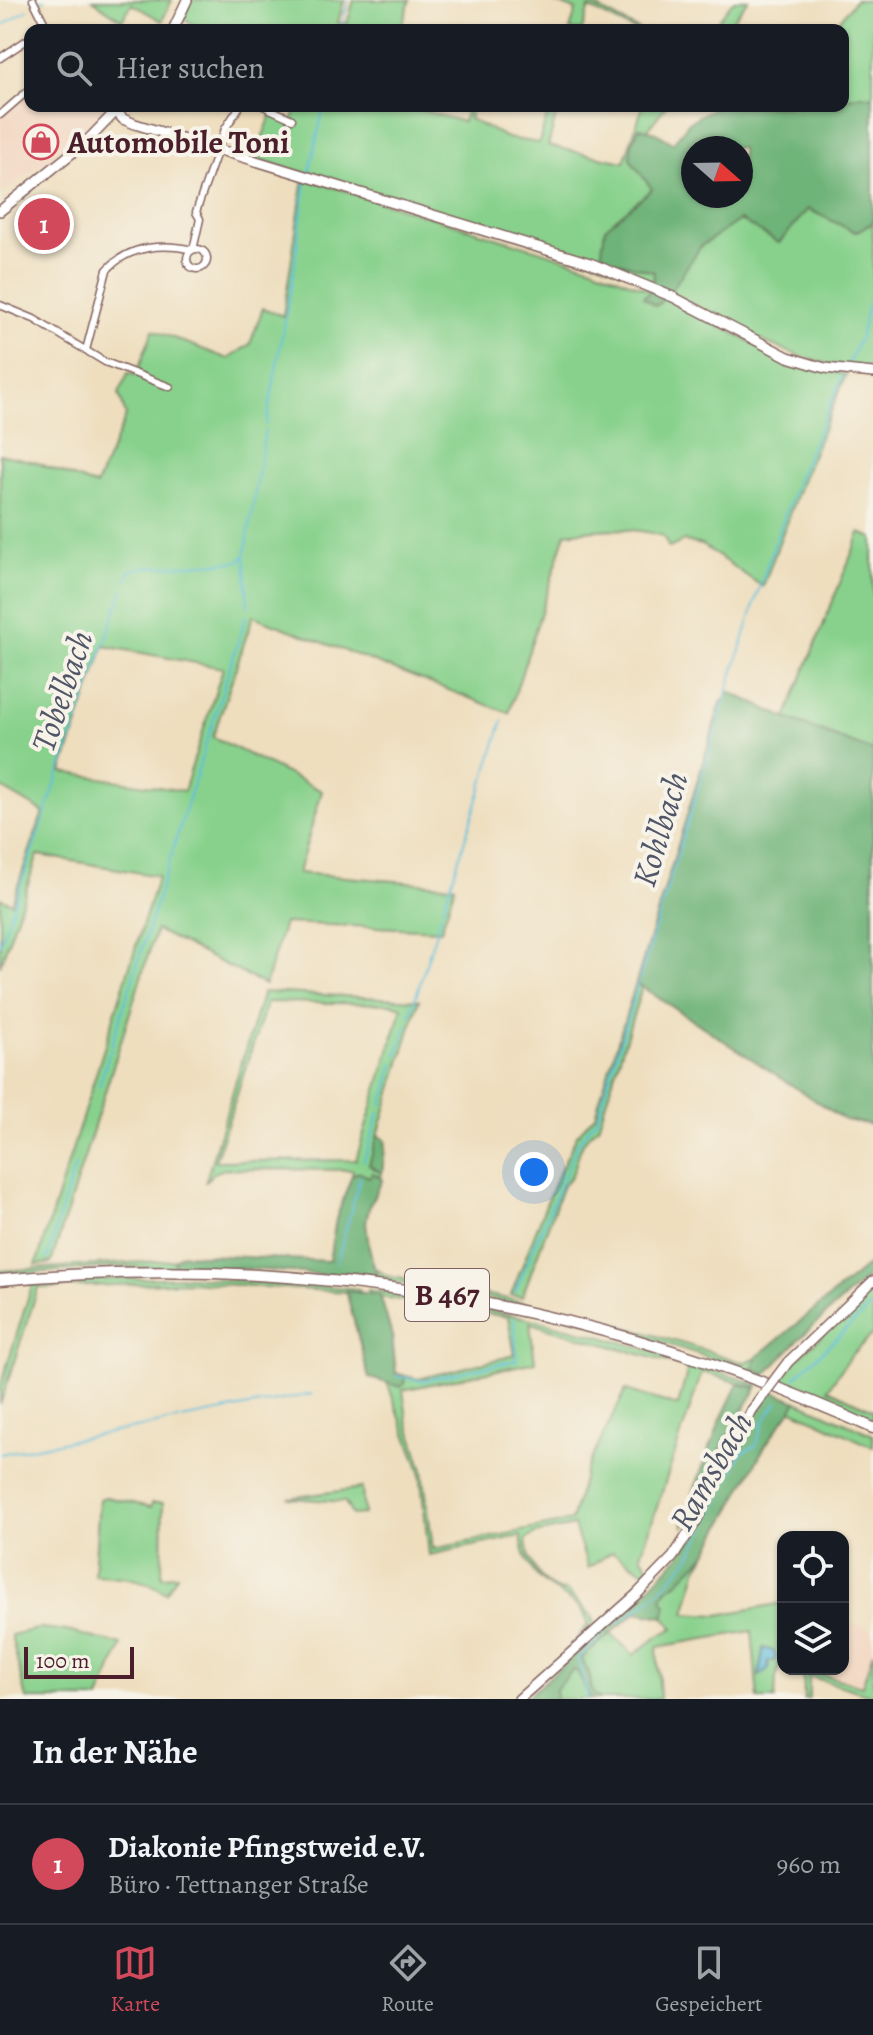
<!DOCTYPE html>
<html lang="de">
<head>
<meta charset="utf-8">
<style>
	:root { --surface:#171b24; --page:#242831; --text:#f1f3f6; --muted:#9ea1a6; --line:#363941; --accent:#d1495b }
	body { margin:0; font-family:Alegreya,serif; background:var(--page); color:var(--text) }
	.controls { position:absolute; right:24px; bottom:24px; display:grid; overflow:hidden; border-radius:16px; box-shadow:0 2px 6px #0004 }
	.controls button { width:72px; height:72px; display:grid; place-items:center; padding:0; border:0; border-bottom:2px solid var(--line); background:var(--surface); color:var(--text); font:40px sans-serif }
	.compass { position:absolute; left:681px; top:136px; width:72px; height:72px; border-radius:50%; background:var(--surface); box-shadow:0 2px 6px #0004; rotate:110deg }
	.scale { position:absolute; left:24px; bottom:20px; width:110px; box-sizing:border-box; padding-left:8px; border:4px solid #4a1f2b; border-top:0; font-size:22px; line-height:28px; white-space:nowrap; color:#4a1f2b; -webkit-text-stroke:6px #f7f3e8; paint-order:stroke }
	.you { position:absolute; left:534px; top:1172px; width:28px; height:28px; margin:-20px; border:6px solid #fff; border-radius:50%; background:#1a73e8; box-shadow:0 0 0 12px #1a73e833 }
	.badge { display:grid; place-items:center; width:52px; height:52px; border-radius:50%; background:var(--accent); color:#fff; font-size:26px; font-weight:700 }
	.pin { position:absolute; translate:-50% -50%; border:4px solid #fff; box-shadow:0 2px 8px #0006 }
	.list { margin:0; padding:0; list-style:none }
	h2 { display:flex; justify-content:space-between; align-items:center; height:104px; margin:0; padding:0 32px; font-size:34px }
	h2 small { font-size:26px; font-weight:400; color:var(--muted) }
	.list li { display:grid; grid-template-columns:52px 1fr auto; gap:24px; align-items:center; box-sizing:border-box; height:120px; padding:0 32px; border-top:2px solid var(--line) }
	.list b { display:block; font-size:30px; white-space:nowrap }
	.list p { margin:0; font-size:26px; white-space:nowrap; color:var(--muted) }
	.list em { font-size:26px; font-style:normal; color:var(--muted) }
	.icon { flex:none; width:44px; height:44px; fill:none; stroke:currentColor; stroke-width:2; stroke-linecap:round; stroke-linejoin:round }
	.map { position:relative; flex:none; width:873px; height:1699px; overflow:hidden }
	.search { position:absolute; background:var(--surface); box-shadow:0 2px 6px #0004; left:24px; right:24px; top:24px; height:88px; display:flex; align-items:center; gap:20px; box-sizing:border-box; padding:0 28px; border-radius:16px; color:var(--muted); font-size:30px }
	.sheet { height:224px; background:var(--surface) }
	nav { display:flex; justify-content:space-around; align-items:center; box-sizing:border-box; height:112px; border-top:2px solid var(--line); background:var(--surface); font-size:22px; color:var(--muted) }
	nav a { display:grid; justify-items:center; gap:4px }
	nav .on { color:var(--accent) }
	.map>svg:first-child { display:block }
	.built { fill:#f2d4be }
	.green { fill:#88d18c; stroke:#69785c; stroke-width:2; fill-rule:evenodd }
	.forest { fill:#6eb378; stroke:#5c6952; stroke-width:2; fill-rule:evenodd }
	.water { fill:#5bbdda; stroke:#526e82; stroke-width:2 }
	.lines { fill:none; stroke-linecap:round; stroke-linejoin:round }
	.stream { stroke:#5bbdda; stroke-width:2 }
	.street-casing { stroke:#83625e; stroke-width:9 }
	.secondary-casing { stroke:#83625e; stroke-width:12 }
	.primary-casing { stroke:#83625e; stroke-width:13 }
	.street { stroke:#fff; stroke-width:6 }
	.secondary { stroke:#fff; stroke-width:9 }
	.primary { stroke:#fff; stroke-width:10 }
	.secondary-bridge-casing { stroke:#83625e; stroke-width:12; stroke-linecap:butt }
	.secondary-bridge { stroke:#fff; stroke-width:9 }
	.labels { text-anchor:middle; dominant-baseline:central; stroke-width:8; stroke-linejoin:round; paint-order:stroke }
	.shield { fill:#f7f3e8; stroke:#7e5f64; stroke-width:2 }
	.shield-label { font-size:30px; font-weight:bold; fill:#4a1f2b }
	.poi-label { font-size:32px; font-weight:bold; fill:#4a1f2b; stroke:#f7f3e8; text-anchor:start }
	.water-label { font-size:34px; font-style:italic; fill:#505668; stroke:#f7f3e8 }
</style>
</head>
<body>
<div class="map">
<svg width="873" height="1699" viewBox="0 0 873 1699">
	<rect width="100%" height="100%" fill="#f7f3e8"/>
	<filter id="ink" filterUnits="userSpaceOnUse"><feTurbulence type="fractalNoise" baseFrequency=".0125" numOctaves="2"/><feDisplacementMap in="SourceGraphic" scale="16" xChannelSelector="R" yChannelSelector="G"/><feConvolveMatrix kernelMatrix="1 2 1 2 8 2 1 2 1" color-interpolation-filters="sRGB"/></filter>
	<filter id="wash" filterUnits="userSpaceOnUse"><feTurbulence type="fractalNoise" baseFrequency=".006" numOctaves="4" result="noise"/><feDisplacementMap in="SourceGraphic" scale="32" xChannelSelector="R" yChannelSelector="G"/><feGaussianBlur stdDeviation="1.8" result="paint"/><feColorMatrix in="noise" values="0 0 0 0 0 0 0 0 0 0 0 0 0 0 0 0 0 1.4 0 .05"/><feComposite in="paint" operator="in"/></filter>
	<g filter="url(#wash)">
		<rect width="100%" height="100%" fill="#eedebe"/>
		<path class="built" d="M30,93v13h74l-1,5 -50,45 -53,38v-74z
			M843,1621l30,9v22l-11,34 -52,-17h33z"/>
		<path class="green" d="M93,0h79l-10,21 -30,-17 -10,16z
			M190,0h154l-6,23 9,1 7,-24h56l-9,30h-198l-19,-11z
			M548,0h35l56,30h-5l-45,-22 -7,22h-12l6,-20z
			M734,0h14l-23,30h-14z
			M855,0h13l5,7v90l-12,-2 -15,4 -3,-4v-65h-11z
			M299,106h109l55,16 5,-16h4l-3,13 38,19 32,5 11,-37h9l-11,40 76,16 19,-56h23l-19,24 -8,-2 -9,31 23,30 -52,68 54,15 -2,12 -54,-22 -345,-104 18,-45 19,9z
			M304,178l286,88 76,31 115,61 65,17 -45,107 -38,105 -61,-42 -18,-4 -15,7 -6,-12c-31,-10 -65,-7 -97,-3l-57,180 -256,-97 -40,121 109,54 -24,82 157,13 -14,44 -157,-7 -19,62 -109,-55 -105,333 -15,2 122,-389 -120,-21 -38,111v-68l12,5 31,-91 -43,-25v-333l35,8 61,24 30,-70 -7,-22 9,-21 8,2 17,-45 75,29 22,-15 13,-36 20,8zM104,646l119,22 -39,123 -122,-19z
			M808,209l47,23 18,-9v147c-76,-3 -138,-43 -204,-78l32,-46 39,-27 39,24z
			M860,533l13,5v213l-87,-33z
			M636,983l6,4 -44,140c-27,19 -16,44 -35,58l-41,112 -11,-2 43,-111 23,-49 18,-20z
			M263,992l156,8 -50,165 13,8 -1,4 -9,-4 -2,5 -11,-6 -7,3 1,-5 -128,-1 -12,4 -8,10zM267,1002l126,2 9,3 -46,153 -141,1z
			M174,1260l1,7h-57l-118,8v-4z
			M377,1269l9,7c120,20 236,46 352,85l8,1 11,-5 -4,11 13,6 -1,3c-130,-48 -263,-80 -400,-99l-1,-4h12z
			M188,1277l171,12 2,4 -170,-11 -153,6 -38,117v-17l33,-106z
			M873,1287v47l-21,20 -24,35 45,21v12l-94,-40 16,-21z
			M368,1290c135,17 262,51 390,95l-1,3 -55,-16 -61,183 8,13 -4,4 -33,-20 -24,16 -14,-42 -39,8 -9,6c1,20 17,52 41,51l26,27 1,5 -20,20 14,-19c-11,-38 -60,-25 -67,-88l-92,19 -9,-84 -33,-89 17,-3 1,-3 13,3 97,-24 -7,-38 -139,-22zM530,1323l158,45 -10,38 -52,-16 -41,82 -14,49 -138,28 -10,-79 -16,-51 -4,-29 132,-28z
			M797,1401l76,34v12l-82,-38z
			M362,1488l2,26 -12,1 -7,-13 -57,-4z
			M106,1497l45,10 1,-4h11l-1,73 15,-1 -11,18c-20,-15 -48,-17 -72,-18l5,-76z
			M707,1553l-9,14 -13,46 33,2 65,-12v25l-5,16 5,8 -7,26 -1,21h-17l-6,-68 -95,16 3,52h-59c-12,-6 -9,-11 -11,-22 -1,-5 -7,-13 -9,-18l29,-26 24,22 23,-18 16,-9 -9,-11 2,-11 -4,-7c6,-14 32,-34 45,-46z
			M41,1628l26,3 55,14 -23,54h-73l-15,-64z
			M873,1652v44l-64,-20v23h-5l-1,-30 59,17z
			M572,1670h6l12,29h-35l1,-10z"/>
		<path class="forest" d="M843,95l3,4 15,-4 12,2v126l-18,9 -47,-23 -29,34 -39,-23 -39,26 -35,51 -10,9 -13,-9 9,-7 2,-18 -53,-15 4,-29 47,-39 -22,-30 2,-16 7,-15 14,3 20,12 16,-21 28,-16h126zM693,148h48v48h-48z
			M730,692l56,26 87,33v374l-28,-5 -209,-137 85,-280z
			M378,1134l8,7 -4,32 -13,-8z
			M359,1172l10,5 3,-4 9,4 1,4 -12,23 -4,18 3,26 7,26h-20v3l-105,-8 -76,-2 -1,-7 8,-6 147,7 7,-42 16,-44z
			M873,1261v11l-72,65 -35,37 -13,-6 4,-11z
			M346,1291l34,4 12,41 4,37 9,3 -1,8 -3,3 -32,-9z
			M738,1384l19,4 -28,45 -45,93 -1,-6 38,-101z
			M772,1391l25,10 -32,45 -58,107 -32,32 -9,5 -4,9 4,7 -2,11 -28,-5 -54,46c2,6 7,14 8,19 2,11 -1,16 11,22h-11l-13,-28 -4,-1 -17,19 -1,10h-30l119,-106 36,-38 20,-31 43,-90z"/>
		<path class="water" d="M763,1648l11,3 2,6 -2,4h-6l1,7 -10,8z"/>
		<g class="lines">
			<path class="stream" d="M39,2l5,-2
				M0,27l27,-17
				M341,30l7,-30
				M310,170l14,-64
				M848,365l12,-28 13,-50
				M266,425l28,-155 12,-89
				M245,556l3,50
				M126,581l4,-10 8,-3 99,-6 8,-6 20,-125
				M443,909l60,-189
				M0,944l123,-354
				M410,1016l31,-101
				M397,1055l10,-31
				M99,1086l147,-470
				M382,1105l12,-41
				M364,1161l15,-48
				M47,1259l28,-93
				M337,1262l23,-85
				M515,1292l64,-151 18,-23 161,-526 41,-117 44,-99
				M397,1376l25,5 95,-21 -3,-41
				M795,1377l78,-73
				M0,1454l312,-60
				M615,1624c29,-17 55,-41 76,-69l50,-102 15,-7 7,-23 14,-20
				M588,1699l-10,-40 27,-27"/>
		</g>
	</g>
	<g filter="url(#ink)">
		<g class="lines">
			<g class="street-casing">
				<path id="street" d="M33,0l15,30
					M0,58l30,-20
					M263,106l29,13
					M0,115l30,-26
					M187 259a10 10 0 1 1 20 0a10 10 0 1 1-20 0Z
					M0,305l34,14 71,43 65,25
					M86,350l21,-80c22,-25 57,-27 86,-20l7,-31 -4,-7 29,-83 15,-23"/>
			</g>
			<g class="secondary-casing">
				<path id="secondary" d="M173,30l14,-30
					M116,111l7,8 12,5 455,139 83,34 115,60 37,11 48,5
					M0,211l88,-71 30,-31
					M788,1362l85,-81
					M519,1699l118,-105 36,-37 22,-34 57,-113"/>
			</g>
			<g class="primary-casing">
				<path id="primary" d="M0,1280c301,-29 598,23 873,148"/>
			</g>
			<use href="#street" class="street"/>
			<use href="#secondary" class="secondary"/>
			<use href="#primary" class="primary"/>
			<g class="secondary-bridge-casing">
				<path id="secondary-bridge" d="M752,1410l36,-48"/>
			</g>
			<use href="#secondary-bridge" class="secondary-bridge"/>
		</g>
	</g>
	<defs>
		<g id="shop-ring" transform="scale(1.8)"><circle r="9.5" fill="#f7f3e8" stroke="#d1495b" stroke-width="1.5"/><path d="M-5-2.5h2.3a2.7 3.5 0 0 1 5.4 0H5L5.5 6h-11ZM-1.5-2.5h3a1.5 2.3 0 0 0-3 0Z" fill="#d1495b"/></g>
	</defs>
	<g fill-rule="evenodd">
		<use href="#shop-ring" x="41" y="142"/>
	</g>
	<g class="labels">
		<rect class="shield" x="405" y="1269" width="84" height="52" rx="6"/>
		<g class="shield-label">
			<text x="447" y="1295">B 467</text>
		</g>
		<g class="poi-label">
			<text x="67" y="142">Automobile Toni</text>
		</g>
		<g class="water-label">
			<text transform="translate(62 691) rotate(-71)">Tobelbach</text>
			<text transform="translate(660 829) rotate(-73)">Kohlbach</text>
			<text transform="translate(711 1471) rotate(-60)">Ramsbach</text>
		</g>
	</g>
</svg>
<div class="controls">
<button><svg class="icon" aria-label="locate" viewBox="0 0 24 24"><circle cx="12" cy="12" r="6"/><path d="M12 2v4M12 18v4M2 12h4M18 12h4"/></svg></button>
<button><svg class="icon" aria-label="layers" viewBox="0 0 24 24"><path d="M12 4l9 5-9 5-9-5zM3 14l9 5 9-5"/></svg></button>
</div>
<svg class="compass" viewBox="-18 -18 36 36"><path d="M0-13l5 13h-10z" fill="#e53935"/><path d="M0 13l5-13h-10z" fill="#9ea1a6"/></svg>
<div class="scale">100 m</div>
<div class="you"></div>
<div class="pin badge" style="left:44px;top:224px">1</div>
<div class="search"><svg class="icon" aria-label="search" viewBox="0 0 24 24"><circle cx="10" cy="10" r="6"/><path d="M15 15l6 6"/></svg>Hier suchen</div>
</div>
<section class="sheet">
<h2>In der Nähe<small></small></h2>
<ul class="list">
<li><span class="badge">1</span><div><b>Diakonie Pfingstweid e.V.</b><p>Büro · Tettnanger Straße</p></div><em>960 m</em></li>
</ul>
</section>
<nav>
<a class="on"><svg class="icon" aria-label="map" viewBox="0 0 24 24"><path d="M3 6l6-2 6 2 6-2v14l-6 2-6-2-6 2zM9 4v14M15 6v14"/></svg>Karte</a>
<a><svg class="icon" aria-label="directions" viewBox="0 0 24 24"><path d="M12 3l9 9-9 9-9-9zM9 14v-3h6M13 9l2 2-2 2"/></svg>Route</a>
<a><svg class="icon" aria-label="saved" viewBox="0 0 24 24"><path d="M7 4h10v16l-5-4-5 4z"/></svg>Gespeichert</a>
</nav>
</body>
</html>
